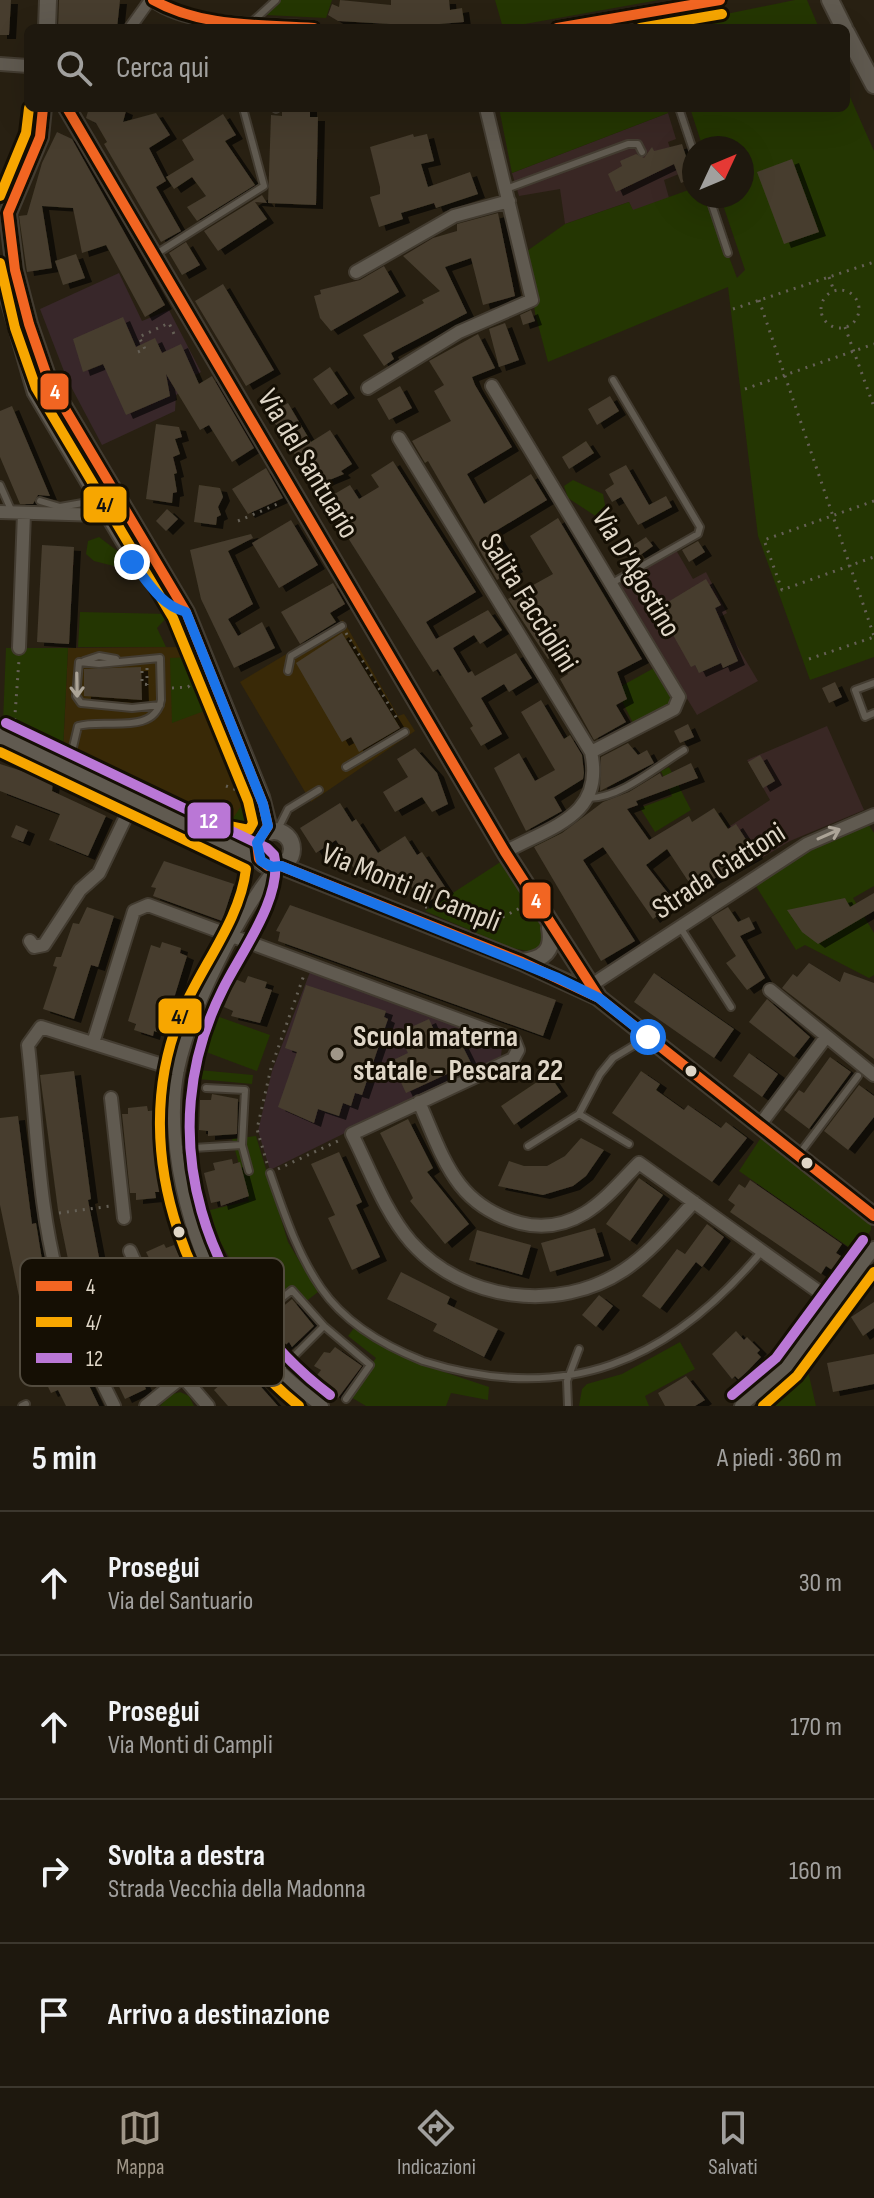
<!DOCTYPE html>
<html lang="it">
<head>
<meta charset="utf-8">
<style>
	:root { --surface:#1e180e; --page:#262117; --text:#f1f3f6; --muted:#a1a09e; --line:#3c372e; --accent:#9f9688 }
	body { margin:0; font-family:"Sofia Sans Condensed",sans-serif; background:var(--page); color:var(--text) }
	.compass { position:absolute; left:682px; top:136px; width:72px; height:72px; border-radius:50%; background:var(--surface); box-shadow:0 8px 32px #0002; rotate:46deg }
	.stop { position:absolute; width:24px; height:24px; margin:-18px; border:6px solid #1a73e8; border-radius:50%; background:#fff }
	.stop.end { background:#1a73e8; border-color:#fff; box-shadow:0 2px 8px #0008 }
	.list { margin:0; padding:0; list-style:none }
	h2 { display:flex; justify-content:space-between; align-items:center; height:104px; margin:0; padding:0 32px; font-size:34px }
	h2 small { font-size:26px; font-weight:400; color:var(--muted) }
	.list li { display:grid; grid-template-columns:52px 1fr auto; gap:24px; align-items:center; box-sizing:border-box; height:144px; padding:0 32px; border-top:2px solid var(--line) }
	.list b { display:block; font-size:30px; white-space:nowrap }
	.list p { margin:0; font-size:26px; white-space:nowrap; color:var(--muted) }
	.list em { font-size:26px; font-style:normal; color:var(--muted) }
	.icon { flex:none; width:44px; height:44px; fill:none; stroke:currentColor; stroke-width:2; stroke-linecap:round; stroke-linejoin:round }
	.map { position:relative; flex:none; width:874px; height:1406px; overflow:hidden }
	.search { position:absolute; background:var(--surface); box-shadow:0 8px 32px #0002; left:24px; right:24px; top:24px; height:88px; display:flex; align-items:center; gap:20px; box-sizing:border-box; padding:0 28px; border-radius:12px; color:var(--muted); font-size:30px }
	.sheet { height:680px; background:var(--surface) }
	nav { display:flex; justify-content:space-around; align-items:center; box-sizing:border-box; height:112px; border-top:2px solid var(--line); background:var(--surface); font-size:22px; color:var(--muted) }
	nav a { display:grid; justify-items:center; gap:4px }
	nav .on { color:var(--accent) }
	.map>svg:first-child { display:block }
	.built { fill:#392907 }
	.industrial { fill:#392724 }
	.education { fill:#38272a }
	.green { fill:#243602 }
	.building { fill:#463d2e; filter:url(#shadow) }
	.lines { fill:none; stroke-linecap:round; stroke-linejoin:round }
	.service-casing { stroke:#433c31; stroke-width:10 }
	.pedestrian-casing { stroke:#433c31; stroke-width:14 }
	.minor-casing { stroke:#433c31; stroke-width:16 }
	.tertiary-casing { stroke:#433c31; stroke-width:20 }
	.path { stroke:#656056; stroke-width:3; stroke-dasharray:2 6; stroke-linecap:butt }
	.service { stroke:#605a50; stroke-width:6 }
	.pedestrian { stroke:#605a50; stroke-width:10 }
	.minor { stroke:#605a50; stroke-width:12 }
	.tertiary { stroke:#605a50; stroke-width:16 }
	.bus-1-casing { stroke:#150f04; stroke-width:16 }
	.bus-2-casing { stroke:#150f04; stroke-width:16 }
	.bus-3-casing { stroke:#150f04; stroke-width:16 }
	.bus-1 { stroke:#f26522; stroke-width:10 }
	.bus-2 { stroke:#f7a600; stroke-width:10 }
	.bus-3 { stroke:#ba77d6; stroke-width:10 }
	.oneway { stroke:#aca497 }
	.route { stroke:#1a73e8; stroke-width:10 }
	.poi-dot { fill:#9f9688; stroke:#150f04; stroke-width:3 }
	.bus-dot { fill:#dfd6c7; stroke:#150f04; stroke-width:3 }
	.labels { text-anchor:middle; dominant-baseline:central; stroke-width:6; stroke-linejoin:round; paint-order:stroke }
	.street-label { font-size:30px; fill:#dfd6c7; stroke:#150f04 }
	.poi-label { font-size:30px; font-weight:bold; fill:#dfd6c7; stroke:#150f04; text-anchor:start }
	.key { fill:#150f04; stroke:#524b3e; stroke-width:2 }
	.key-label { font-size:22px; fill:#dfd6c7 }
	.line-badge { stroke:#150f04; stroke-width:3 }
	.badge-label { font-size:22px; text-anchor:middle; font-weight:bold; fill:#fff }
	.pale-badge-label { font-size:22px; text-anchor:middle; font-weight:bold; fill:#111 }
</style>
</head>
<body>
<div class="map">
<svg width="874" height="1406" viewBox="0 0 874 1406">
	<defs>
		<filter id="shadow"><feDropShadow dx="7" dy="4" stdDeviation="0" flood-color="#0009"/></filter>
	</defs>
	<rect width="100%" height="100%" fill="#282012"/>
	<path class="built" d="M343,620l55,96 6,-2 11,17 -104,71 -71,-120z
		M189,647l71,165 -1,12 -11,9 -14,-1 -171,-81 5,-103z"/>
	<path class="industrial" d="M668,113l8,26 -8,3 11,32 -15,6 5,18 -36,13 -4,-9 -64,22 -5,-35 -41,7 -7,-23z
		M676,550l17,29 13,-7 21,41 -7,4 38,64 -61,34 -79,-130z
		M827,726l37,84 -74,31 -60,36 -23,-36 63,-41 -23,-40z"/>
	<path class="education" d="M119,273l23,48 27,-11 32,62 -18,10 2,7 -9,6 -1,16 -73,34 -35,-66 -27,-70z
		M310,972l187,67 5,8 -1,9 -231,114 -12,-39 14,-60z"/>
	<path class="green" d="M281,0h51l-6,18 -60,-3z
		M495,0h164l-156,28z
		M795,0h12l12,28 -156,-1z
		M846,88l28,63v506l-64,23 -52,-144 -30,-249 -180,75 -13,-49 -8,-62 38,-27 64,-22 4,8 61,-22v8h12l31,82 8,-8 -25,-74h22v-48h-39l-13,-40h156z
		M499,108h167l2,5 -156,60z
		M573,480l30,14 4,22 -10,1 -29,-19 -4,-12z
		M99,537l21,16 -1,9 -5,4 -20,-5 -8,-7 2,-13z
		M80,612l90,2 -13,14 9,19h-88z
		M6,648h62l-5,102 -60,-28z
		M194,657l66,155 -1,12 -11,9 -14,-1 -96,-44 2,-4 89,40 17,-25 -39,-89 -35,13 -2,-65z
		M654,668l18,28 -2,8 -37,19 -17,-34z
		M669,767l22,43 -36,22 -15,-24 32,-12 -11,-25z
		M866,821l8,12v53l-21,12 21,35v42l-5,3 -64,-33 -9,5 -42,-67 65,-40z
		M502,861l45,75 -9,17 -26,-5 -87,-37z
		M211,1014l59,21 -13,36 -59,-22z
		M199,1070l54,5 -1,9 -54,-5z
		M256,1136l32,106 30,50 -14,11 -11,-15 -32,25 -43,-75 -8,-28 39,-9 -17,-62z
		M762,1136l109,84v10l-15,22 -117,-81z
		M354,1328l75,39 60,20 -1,13 -37,-7 -5,13h-80l-17,-10 27,-38 -28,-22z
		M680,1342l15,27 -50,27 4,10h-70l3,-17 5,-5 35,-10z
		M808,1371l8,35h-42z
		M180,1392l9,4 5,10h-34l10,-11z"/>
	<path class="building" d="M0,0h11l-2,35h-9z
		M59,0h61l-3,28h-59z
		M340,0l51,5v-5h58l1,10 12,-2 2,14 -74,6v-4l-52,-3 -10,-6 4,-11 7,3z
		M89,108h30l7,3 -3,11 33,-9 14,22 -21,13 17,33 -10,6 25,44 -20,11 -57,-98 3,-2 -11,-19 -10,-5z
		M282,108h28v9h8l-2,88 -48,-2 3,-88 11,1z
		M223,114l13,21 -11,6 30,44 -58,36 -10,-14 19,-11 -14,-19 -18,12 -8,-12 28,-17 -12,-20z
		M57,132l15,7 93,166 -20,12 -39,-72 -24,8 -9,-45 -31,-2 10,62 -25,4 -8,-56 8,-1 15,-52z
		M413,134l1,3 13,-3 7,27 -13,3 7,23 42,-15 8,22 -42,14 -2,-5 -33,10 2,6 -24,8 -9,-30 10,-3v-7l-10,-40z
		M682,144l11,34 -12,5 -7,-19 -58,28 -8,-18 14,-8 -2,-5 16,-7 8,4 8,-11 2,4z
		M792,159l27,73 -35,12 -27,-72z
		M262,195l5,8 -12,-1 12,17 -49,32 -14,-20z
		M498,213l17,83 -32,9 -12,-47 -26,9 22,46 -76,40 3,6 -10,7 -21,-31 61,-32 -2,-3 18,-9 -37,-35 30,-18 24,-7v-7z
		M186,242l14,23 -18,10 -13,-22z
		M76,254l9,24 -22,7 -8,-24z
		M384,266l15,26 -68,39 -11,-13 -6,-22 7,-2 -1,-4 40,-10z
		M223,284l51,86 -28,16 -51,-85z
		M531,310l4,11 -12,4 -3,-10z
		M123,317l13,30 19,-9 7,15 19,-9 18,40 13,-8 42,72 -22,14 -23,-37 -9,5 -34,-56 4,22 -44,19 -23,-51 -20,8 -10,-33z
		M505,323l14,37 -20,7 -10,-38z
		M478,334l17,34 -23,9 3,8 37,62 -45,27 17,30 47,-30 16,26 -53,32 22,36 -19,12 -69,-119 -3,2 -13,-22 39,-20 -17,-30 10,-6 -15,-24z
		M330,367l18,27 -17,11 -18,-26z
		M400,386l12,22 -23,12 -12,-21z
		M610,396l9,15 -22,14 -9,-16z
		M288,403l23,39 19,-12 22,34 -11,7 3,3 -29,12 -46,-72z
		M12,406l38,90 -12,-1 -5,9h-13l-20,-47v-46z
		M156,424l23,3 3,10 -7,2 5,15 -7,3 4,16 -3,1 3,18 -4,1 -1,10 -26,-4z
		M586,441l8,12 -25,16 -7,-12z
		M393,461l83,131 -50,30 10,17 52,-29 14,20 -22,14 -6,-9 -21,13 15,25 4,-2 3,5 41,-23 16,25 -23,14 -5,-8 -23,14 21,36 -21,12 -11,-18 3,-2 -35,-57 -5,3 -109,-172 26,-15 9,14 20,-12 -8,-12z
		M626,465l23,40 17,-9 6,11 -34,18 -17,-28 -9,5 -7,-12 9,-6 -5,-10z
		M266,468l17,30 -35,16 -16,-25z
		M199,485l21,3 3,9 -5,10 3,8 -4,2 -1,8 -22,-3z
		M167,509l11,10 -12,12 -10,-10z
		M558,518l84,141 -25,13 10,27 -11,6 10,17 -32,18 -34,-61 8,-5 -11,-20 -9,5 -40,-60 45,-25 -23,-38z
		M291,520l27,45 -39,23 -27,-45z
		M251,534l2,4 -25,13 25,53 -25,15 10,17 24,-14 13,26 -41,20 -33,-69 -11,-49z
		M646,537l7,9 -14,10 -7,-10z
		M698,541l7,11 -16,10 -7,-12z
		M42,545l32,2 -5,97 -32,-2z
		M706,579l15,26 -6,3 23,53 -15,7 -2,-5 -22,10 -4,-8 -4,2 -33,-59z
		M333,583l12,21 -15,9 6,9 -36,22 -19,-32z
		M342,633l58,95 -41,24 -8,-15 -9,5 -46,-79z
		M141,667l1,33 -58,-4v-27z
		M835,682l7,15 -13,6 -7,-15z
		M541,700l23,39 6,-4 12,20 2,18 -1,6 -29,18 8,14 -36,20 -32,-63 25,-15 16,28 20,-11 -34,-58z
		M688,724l6,13 -14,6 -6,-12z
		M628,743l10,12 9,-5 7,13 -54,28 1,-34z
		M415,748l22,25 11,31 -16,8 -10,-15 -27,15 -12,-20 25,-15 -11,-18z
		M760,755l15,26 -12,7 -15,-26z
		M691,763l7,15 -62,23 2,4 -11,4 22,31 40,-24 3,6 22,-14 14,21 8,-5 20,31 -62,35 -27,-41 -21,16 29,37 -22,17 -50,-72 -20,13 52,81 -34,20 -67,-114 28,-14 41,-31 26,-10 31,-19 2,4z
		M0,764l53,17 -1,10 54,25 -18,40 -39,-16 11,-26 -60,-23z
		M340,803l12,19 4,-3 22,34 27,-17 12,19 5,-3 25,38 -24,15 -20,-32 -22,14 -14,-22 -11,7 -20,-32 -20,13 -16,-25z
		M16,825l12,5 -5,12 -12,-5z
		M164,861l70,23 -12,37 -69,-25 3,-8 -5,-1z
		M874,893v18l-56,33 -16,-12 -15,-22 58,-12 5,9z
		M290,905l266,95 -13,36 -265,-95 2,-9 -4,-1z
		M87,907l27,9 -16,51 -7,-2 -17,54 -31,-10 14,-42 -4,-1 3,-9h5l12,-34 6,1z
		M728,907l10,15 11,-5 6,12 -15,7 25,42 -18,12 -21,-27 10,-7 -25,-39z
		M162,942l19,6 -1,5 7,3 -24,78 -9,-3 -1,5 -19,-6 2,-6 -8,-3 23,-76 9,3z
		M809,963l31,19 4,-10 30,11v76l-92,-71 11,-14 4,3z
		M654,973l80,56 -20,29 -80,-56z
		M248,976l19,6 -2,6 7,2 -12,33 -29,-7 2,-5 -9,-4 11,-28 10,4z
		M306,985l80,26 -2,6 4,2 -26,76 -7,-2 -4,13 -8,-3 -4,13 -21,-7 -4,14 -36,-16 19,-55 -12,-4z
		M767,999l43,38 -16,20 -45,-35z
		M429,1019l9,20 17,-8 16,32 -65,30 -15,-32 17,-8 -10,-20z
		M749,1053l29,21 -16,23 -29,-21z
		M830,1057l21,15 -42,57 -25,-19 15,-20 5,3z
		M74,1071l17,128 -3,1 14,73 -30,6 -14,-69 -18,-135z
		M641,1071l19,13 -4,6 28,20 4,-5 33,23 5,-6 21,16 -35,44 -100,-69z
		M549,1074l12,18 -47,33 -13,-19z
		M859,1085l15,11v21l-26,33 -24,-19z
		M212,1094l26,5 -1,35 -29,2v-5l-9,-1 1,-30h11z
		M147,1106l1,5 8,-1 8,82h-9l1,6 -20,2v-7h-6l-8,-79h6v-6z
		M18,1116l14,108 4,-1 12,73 -28,5 -20,-96v-87z
		M408,1119l25,49 -6,4 42,52 -24,20 -35,-43 3,-3 -33,-65z
		M581,1138l23,12 -18,26 -13,10 -30,9 -45,-9 11,-25 15,5h23l18,-10z
		M339,1152l23,50 -6,3 24,52 -28,13 -24,-52 7,-3 -24,-51z
		M232,1159l1,5 7,-2 9,34 -28,10 -1,-5 -9,2 -7,-30 11,-3 -2,-7z
		M639,1178l24,17 -33,46 -24,-17z
		M750,1180l92,64 -6,9 5,3 -9,14 -6,-4 -5,8 -91,-62 5,-7 -7,-5 11,-16 6,4z
		M707,1224l17,13 -22,30 -6,-5 -36,47 -18,-13 35,-47 8,5z
		M595,1228l9,28 -54,16 -9,-29z
		M477,1230l54,15 -9,30 -53,-15z
		M164,1244l2,4 8,-3 36,74 -9,4 3,5 -18,8 -3,-6 -7,3 -32,-73 5,-2 -3,-6z
		M401,1272l49,25 -3,7 51,25 -14,28 -51,-26 4,-7 -50,-25z
		M98,1289l48,100 -21,10 -48,-100z
		M599,1295l14,11 -17,21 -14,-12z
		M292,1299l22,27 -22,21 -3,-5 -7,6 -19,-25z
		M874,1302v26l-11,8 -12,-19z
		M45,1315l32,66 8,-4 14,29h-33l-8,-16 -7,3 -32,-66z
		M736,1331l8,9 3,-3 13,13 -3,3 4,4 -22,23 -4,-4 -3,3 -20,-25z
		M335,1347l27,19 -24,32 -24,-19 7,-9 -7,-4 10,-14 6,1z
		M874,1354v30l-41,8 -6,-29z
		M241,1365l14,15 23,26h-50l-14,-16 7,-6 -4,-5 15,-13 3,4z
		M686,1376l19,24 -10,6h-30l-7,-13z"/>
	<g class="lines">
		<g class="service-casing">
			<path id="service" d="M647,14l4,14
				M252,22l24,-22
				M679,108l15,45
				M276,109v-1
				M506,189l122,-45h10l4,8
				M709,196l19,57
				M156,254l108,-68 -21,-78
				M0,286l31,108 97,163 27,35 24,18
				M0,485l12,27
				M40,501l20,6 34,-6
				M612,583l86,-49 2,-7 -87,-147
				M84,661l15,-5 17,3
				M288,671l3,-15 51,-30
				M874,683l-19,7 10,27 9,-4
				M69,764l9,-38c26,-8 76,10 83,-26l-1,-42 -61,6 -20,-2 -3,34 5,7 51,5 28,-3
				M346,767l59,-35
				M589,798c32,0 68,-32 95,-48
				M277,831l11,-22 31,-19
				M680,927l51,80
				M579,1114l50,30
				M242,1145l7,26
				M528,1146l51,-32 21,-40 13,-16 35,-21
				M177,1149l65,-4 3,-55 -39,-2
				M800,1153l58,-77
				M270,1173c14,40 27,80 51,115 24,35 64,58 102,73 144,45 246,1 339,-110
				M258,1317l34,-27 32,36 46,39 -24,34
				M280,1370l44,-44
				M22,1406l4,-2
				M568,1406l-1,-25 12,-32"/>
		</g>
		<g class="pedestrian-casing">
			<path id="pedestrian" d="M130,28l20,-28"/>
		</g>
		<g class="minor-casing">
			<path id="minor" d="M153,0c37,28 115,24 161,28
				M557,28l163,-28
				M0,64l28,2
				M356,272l98,-56 55,-15
				M492,386l187,311 -5,12 -83,43
				M368,388l91,-56 73,-32 -46,-192
				M399,438l192,314c14,64 -39,74 -86,100
				M0,512l102,3 23,-6
				M19,648l5,-135
				M277,867c-39,46 -86,142 -99,202 -16,78 17,198 65,261 21,28 50,55 79,76
				M30,941l4,6 10,-2 36,-55 19,-17 35,-73
				M590,986l217,-142 67,-29
				M770,990l104,85
				M93,1043l41,-132 14,-6 366,135 4,10 -5,9 -161,75c18,36 33,78 59,108 52,59 147,72 213,28 27,-18 48,-44 70,-68
				M111,1098l13,120
				M419,1102c25,57 36,103 101,121 23,6 45,2 65,-10 20,-12 38,-34 54,-50l197,141
				M759,1126l67,-89
				M130,1251l41,93 16,4 11,17
				M183,1377l25,29
				M114,1406c-19,-39 -40,-77 -53,-118 -23,-74 -24,-165 -33,-243l13,-18 137,43
				M146,1406l96,-77
				M741,1406l45,-38 88,-120"/>
		</g>
		<g class="tertiary-casing">
			<path id="tertiary" d="M830,0l14,28
				M47,28l1,-28
				M846,32l28,53
				M43,108l-3,29 -32,76 7,57 14,54 20,58 137,230 75,185 6,24 -1,12
				M67,108l438,744 94,146 275,218
				M0,736l258,121
				M256 849a18 18 0 1 1 36 0a18 18 0 1 1-36 0Z
				M281,866l241,96 76,35
				M522,962c22,-3 32,-11 28,-34"/>
		</g>
		<path class="path" d="M829,277l5,14
			M821 309a19 19 0 1 1 38 0a19 19 0 1 1-38 0Z
			M759,300l115,336
			M733,309l141,-47
			M845,327l29,80
			M138,352l7,-3 -6,-12 30,-14 5,11
			M745,389l129,-45
			M874,501l-110,39 18,50 92,-33
			M238,521l42,-18
			M346,633l53,89
			M809,659l65,-22
			M147,668v17
			M142,671v13l11,1
			M172,688l16,-1 9,-8
			M14,728l5,-68
			M226,786l19,7
			M287,831l3,10
			M425,907l30,-1 44,13 25,-13
			M267,1163l-10,-34 14,-61 33,-93
			M278,1169l62,-29
			M59,1213l52,-7"/>
		<use href="#service" class="service"/>
		<use href="#pedestrian" class="pedestrian"/>
		<use href="#minor" class="minor"/>
		<use href="#tertiary" class="tertiary"/>
		<g class="bus-1-casing">
			<path id="bus-1" d="M153,0c49,28 107,24 161,28
				M557,28l163,-28
				M43,108l-3,29 -32,76 7,57 14,54 20,58 137,230 77,192 5,22 -11,17 2,16 9,7h13l241,96 77,36
				M67,108l438,744 94,146 275,218"/>
		</g>
		<g class="bus-2-casing">
			<path id="bus-2" d="M640,28l82,-14
				M0,196l26,-63 3,-25
				M0,263l15,65 21,60 137,230 75,183 5,22 -4,7 -25,-5
				M0,752l246,117c-6,53 -48,101 -67,150 -53,136 10,298 120,387
				M763,1406l34,-30 77,-104"/>
		</g>
		<g class="bus-3-casing">
			<path id="bus-3" d="M6,723l261,125 7,7c10,41 -34,99 -51,134 -74,146 -19,311 107,406
				M732,1395l44,-37 87,-118"/>
		</g>
		<use href="#bus-1" class="bus-1"/>
		<use href="#bus-2" class="bus-2"/>
		<use href="#bus-3" class="bus-3"/>
	</g>
	<defs><path id="oneway-shaft" d="M-6 0H5M1.5-3L5.5 0L1.5 3" fill="none" stroke-width="1.6" stroke-linecap="round" stroke-linejoin="round" transform="scale(2)"/></defs>
	<g class="oneway">
		<use href="#oneway-shaft" transform="translate(77 685) rotate(89)"/>
		<use href="#oneway-shaft" transform="translate(829 834) rotate(-24)"/>
	</g>
	<g class="lines">
		<path class="route" d="M132,562c15,19 29,44 54,50l77,192 5,22 -11,17 4,18 11,6 9,-1 277,112 41,20 49,39"/>
	</g>
	<circle class="poi-dot" cx="337" cy="1054" r="8"/>
	<g class="bus-dot">
		<circle cx="691" cy="1071" r="7"/>
		<circle cx="807" cy="1163" r="7"/>
		<circle cx="179" cy="1232" r="7"/>
	</g>
	<g class="labels">
		<g class="street-label">
			<text transform="translate(308 464) rotate(59)">Via del Santuario</text>
			<text transform="translate(636 573) rotate(59)">Via D'Agostino</text>
			<text transform="translate(529 603) rotate(58)">Salita Facciolini</text>
			<text transform="translate(719 871) rotate(-33)">Strada Ciattoni</text>
			<text transform="translate(411 888) rotate(22)">Via Monti di Campli</text>
		</g>
		<g class="poi-label">
			<text x="353" y="1037">Scuola materna<tspan x="353" dy="34">statale - Pescara 22</tspan></text>
		</g>
	</g>
	<rect x="20" y="1258" width="264" height="128" rx="12" class="key"/>
	<rect x="36" y="1281" width="36" height="10" fill="#f26522"/>
	<rect x="36" y="1317" width="36" height="10" fill="#f7a600"/>
	<rect x="36" y="1353" width="36" height="10" fill="#ba77d6"/>
	<g class="key-label">
		<text x="86" y="1294">4</text>
		<text x="86" y="1330">4/</text>
		<text x="86" y="1366">12</text>
	</g>
	<g class="line-badge">
		<rect x="39" y="372" width="31" height="39" rx="8" fill="#f26522"/>
		<rect x="82" y="485" width="46" height="39" rx="8" fill="#f7a600"/>
		<rect x="186" y="801" width="46" height="39" rx="8" fill="#ba77d6"/>
		<rect x="521" y="881" width="31" height="39" rx="8" fill="#f26522"/>
		<rect x="157" y="997" width="46" height="38" rx="8" fill="#f7a600"/>
	</g>
	<g class="badge-label">
		<text x="55" y="399">4</text>
		<text x="209" y="828">12</text>
		<text x="536" y="908">4</text>
	</g>
	<g class="pale-badge-label">
		<text x="105" y="512">4/</text>
		<text x="180" y="1024">4/</text>
	</g>
</svg>
<svg class="compass" viewBox="-18 -18 36 36"><path d="M0-13l5 13h-10z" fill="#e53935"/><path d="M0 13l5-13h-10z" fill="#a1a09e"/></svg>
<div class="stop" style="left:648px;top:1037px"></div>
<div class="stop end" style="left:132px;top:562px"></div>
<div class="search"><svg class="icon" aria-label="search" viewBox="0 0 24 24"><circle cx="10" cy="10" r="6"/><path d="M15 15l6 6"/></svg>Cerca qui</div>
</div>
<section class="sheet">
<h2>5 min<small>A piedi · 360 m</small></h2>
<ul class="list">
<li><svg class="icon" aria-label="ahead" viewBox="0 0 24 24"><path d="M12 20V5M6 11l6-6 6 6"/></svg><div><b>Prosegui</b><p>Via del Santuario</p></div><em>30 m</em></li>
<li><svg class="icon" aria-label="ahead" viewBox="0 0 24 24"><path d="M12 20V5M6 11l6-6 6 6"/></svg><div><b>Prosegui</b><p>Via Monti di Campli</p></div><em>170 m</em></li>
<li><svg class="icon" aria-label="right" viewBox="0 0 24 24"><path d="M7 20v-9h11M14 6l5 5-5 5"/></svg><div><b>Svolta a destra</b><p>Strada Vecchia della Madonna</p></div><em>160 m</em></li>
<li><svg class="icon" aria-label="arrive" viewBox="0 0 24 24"><path d="M6 21V4h12l-3 4 3 4H6"/></svg><div><b>Arrivo a destinazione</b></div></li>
</ul>
</section>
<nav>
<a class="on"><svg class="icon" aria-label="map" viewBox="0 0 24 24"><path d="M3 6l6-2 6 2 6-2v14l-6 2-6-2-6 2zM9 4v14M15 6v14"/></svg>Mappa</a>
<a><svg class="icon" aria-label="directions" viewBox="0 0 24 24"><path d="M12 3l9 9-9 9-9-9zM9 14v-3h6M13 9l2 2-2 2"/></svg>Indicazioni</a>
<a><svg class="icon" aria-label="saved" viewBox="0 0 24 24"><path d="M7 4h10v16l-5-4-5 4z"/></svg>Salvati</a>
</nav>
</body>
</html>
